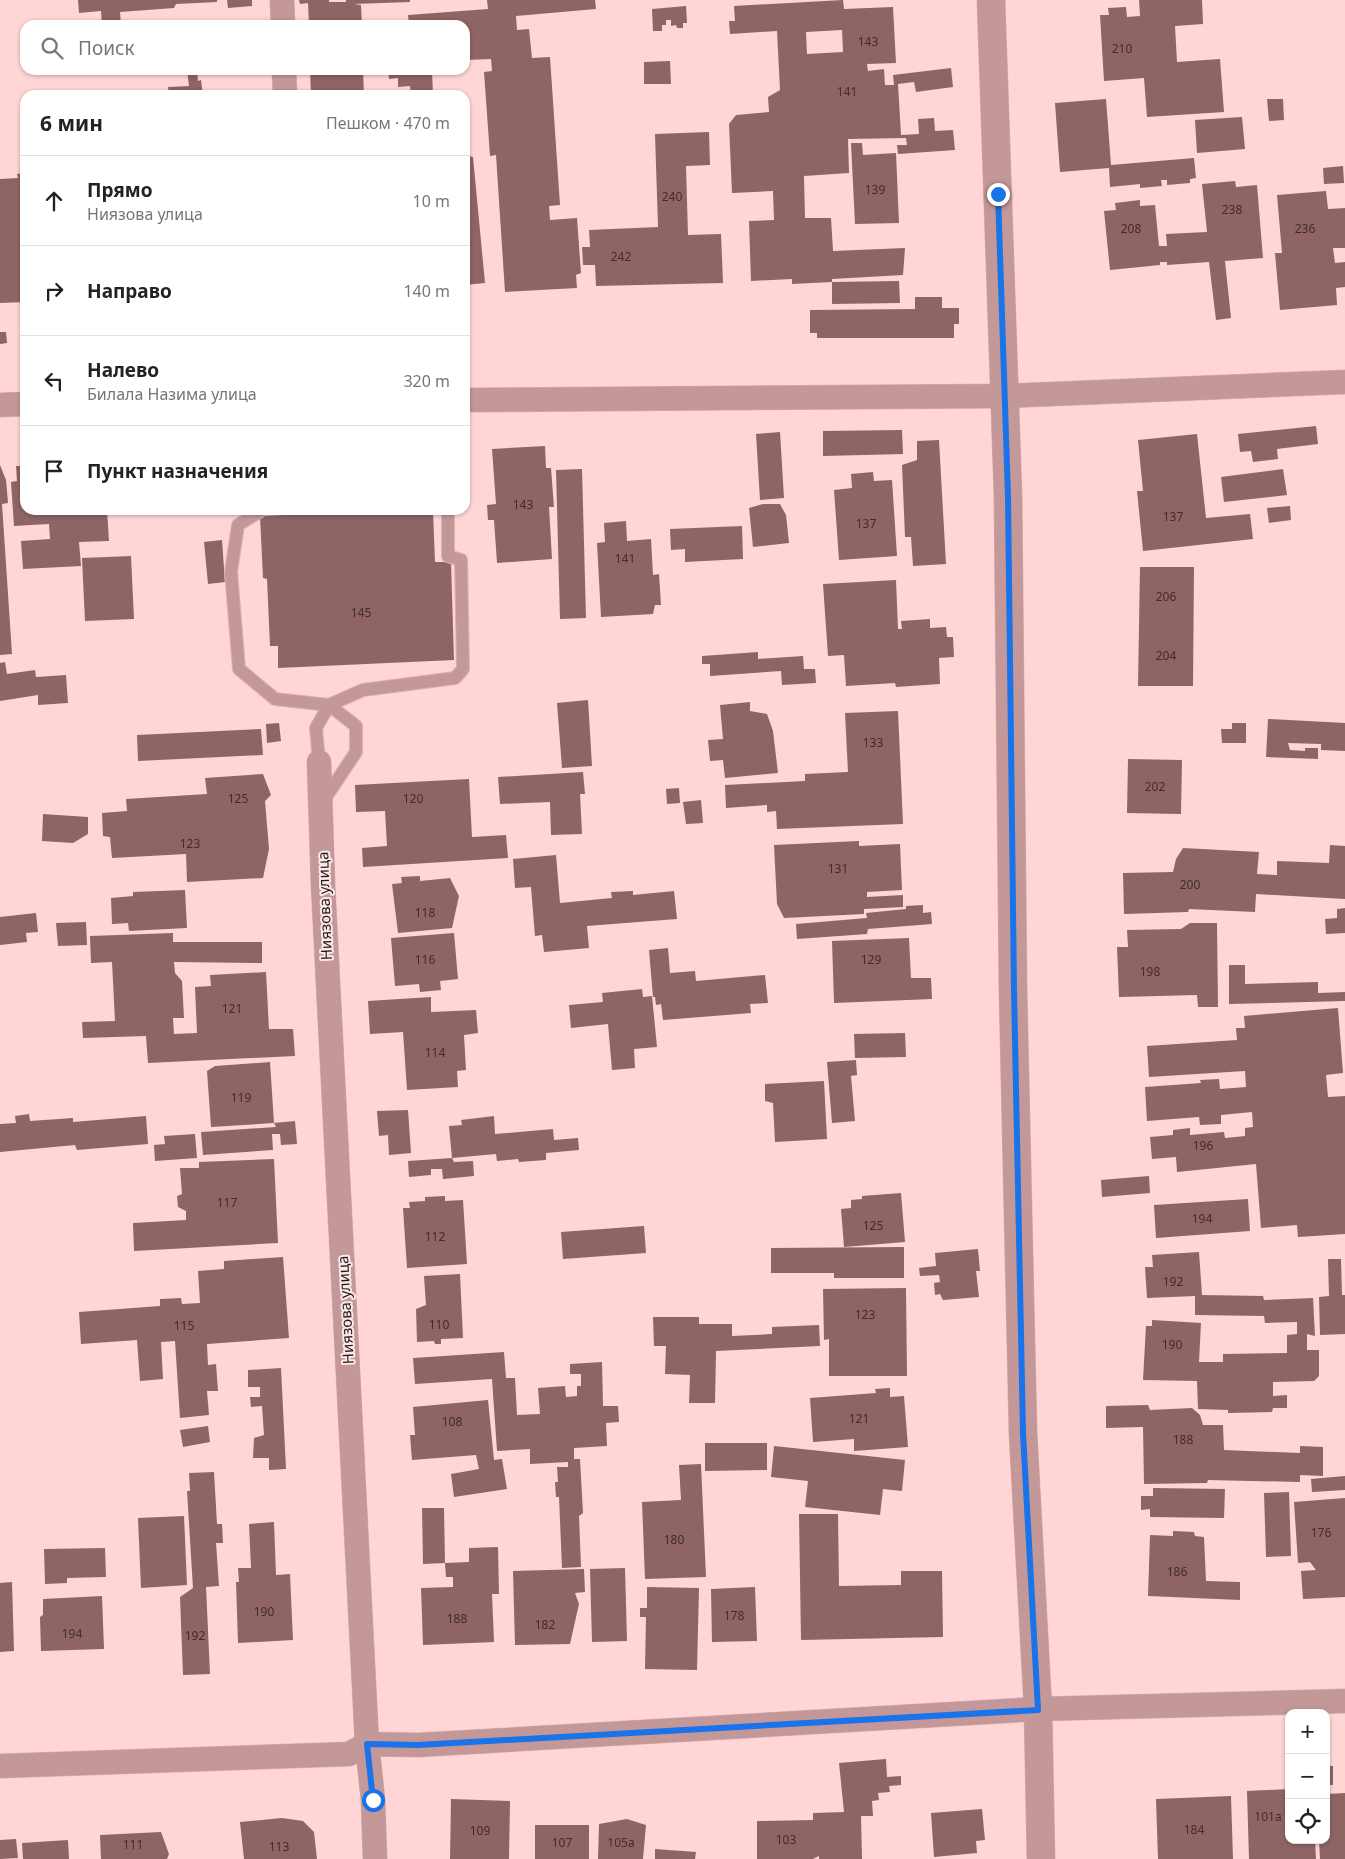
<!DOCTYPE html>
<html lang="ru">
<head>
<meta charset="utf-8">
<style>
	:root { --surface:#fff; --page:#f2f2f2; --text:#222; --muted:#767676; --line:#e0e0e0 }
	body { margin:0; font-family:"Noto Sans",sans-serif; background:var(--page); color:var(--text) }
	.controls { position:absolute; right:15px; bottom:15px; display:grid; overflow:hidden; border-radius:10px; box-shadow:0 1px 4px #0004 }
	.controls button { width:45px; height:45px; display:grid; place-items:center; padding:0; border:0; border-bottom:1px solid var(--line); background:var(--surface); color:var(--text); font:25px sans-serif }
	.stop { position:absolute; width:15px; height:15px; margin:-11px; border:4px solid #1a73e8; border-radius:50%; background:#fff }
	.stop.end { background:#1a73e8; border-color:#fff; box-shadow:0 1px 5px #0008 }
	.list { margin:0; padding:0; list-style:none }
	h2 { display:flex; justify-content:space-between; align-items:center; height:65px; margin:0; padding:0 20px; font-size:21px }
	h2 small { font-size:16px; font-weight:400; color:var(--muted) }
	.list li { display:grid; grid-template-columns:32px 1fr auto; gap:15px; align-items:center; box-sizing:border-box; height:90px; padding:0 20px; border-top:1px solid var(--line) }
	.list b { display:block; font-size:19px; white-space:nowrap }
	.list p { margin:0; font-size:16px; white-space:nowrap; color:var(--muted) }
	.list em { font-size:16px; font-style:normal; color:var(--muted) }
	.icon { flex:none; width:28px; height:28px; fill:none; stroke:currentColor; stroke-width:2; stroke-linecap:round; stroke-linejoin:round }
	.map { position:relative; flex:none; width:1345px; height:1859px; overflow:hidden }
	.search { position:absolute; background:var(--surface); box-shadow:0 1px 4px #0004; left:20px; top:20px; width:450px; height:55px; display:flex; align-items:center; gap:12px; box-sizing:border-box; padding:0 18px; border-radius:15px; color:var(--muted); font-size:19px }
	.panel { position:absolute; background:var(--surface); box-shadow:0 1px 4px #0004; left:20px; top:90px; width:450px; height:425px; border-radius:15px }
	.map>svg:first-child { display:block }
	.building { fill:#8f6465; fill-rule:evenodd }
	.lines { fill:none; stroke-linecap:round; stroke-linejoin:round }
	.service-casing { stroke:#d8b3b3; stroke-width:14 }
	.minor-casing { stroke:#d8b3b3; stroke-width:25 }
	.tertiary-casing { stroke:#d8b3b3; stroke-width:29 }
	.service { stroke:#c49899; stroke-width:12 }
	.minor { stroke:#c49899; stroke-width:24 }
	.tertiary { stroke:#c49899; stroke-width:28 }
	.route { stroke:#1a73e8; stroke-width:6 }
	.labels { text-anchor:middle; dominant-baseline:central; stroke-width:4; stroke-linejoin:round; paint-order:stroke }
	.number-label { font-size:12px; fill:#422c2c }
	.street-label { font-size:15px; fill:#281919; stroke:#fbe9e9 }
</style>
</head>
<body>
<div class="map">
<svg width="1345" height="1859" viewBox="0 0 1345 1859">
	<rect width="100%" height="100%" fill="#ffd5d5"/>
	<path class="building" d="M78,0h139v2l-41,2 -2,4 -54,4 1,13h-19l-1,-14 -22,2z
		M227,0h25v6l-24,2z
		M299,0h30v2h17v-2h64v2l-56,2 7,1 1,20h-53l-1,-22 -8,1z
		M487,0h108l1,9 -80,7 1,14 12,-1 3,29 18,-1 10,148 -11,1 1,14 27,-2 4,55 -5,2 1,13 -72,4 -9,-137 -6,1 -6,-84 8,-1 -1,-12 -26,1v-35h-56l-1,-10 80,-6z
		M843,0l1,9 49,-2 3,56 -29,1 1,7 16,-2 1,16h9l-1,-10 58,-7 2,19 -37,5 -2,-10 -16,2 3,51 18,-1 -1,-15 16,-1 1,13 18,-1 2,20 -57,4 -1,-9h10l-1,-7 -58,1 1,34 -45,3 1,42h26l2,33 72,-3 -2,27 -71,4v3l67,-1 1,22 -68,1v-22l-40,2v-5l-41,2 -2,-60 25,-1 -1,-29 -41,2 -3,-69 7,-9 33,-3 -1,-15 12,-7 -3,-59 -47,3 -1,-13h6l-1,-15zM842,30l1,22 -36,2 -1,-22z
		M1139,0h63l1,24 -28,2 2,36 43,-3 4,53 -77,5 -3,-39 -40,3 -4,-66h9l-1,-7 18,-1 1,10 13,-1z
		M686,6l1,17h-4v5h-6l-1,-3 -5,1v-6h-5v5h-4v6h-9l-1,-22z
		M670,61l1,23h-27v-22z
		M187,70h10l1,11 3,-1 2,15h-34l-1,-8 21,-1z
		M310,70h53l1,25h-53z
		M388,70h44l1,25h-22l-1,-9 -12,1v-9l-9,1z
		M1106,99l5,66 83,-7 2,20 -6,1v4l-23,2v-5h-6l1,6 -22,2v-4l-30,3 -1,-19 -49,4 -5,-69z
		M1267,99h16l1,21 -15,1z
		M1242,117l3,32 -48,4 -2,-33z
		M709,132l1,33 -24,1 2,69 33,-1 2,49 -127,3 -1,-21h-12l-1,-18h8l-1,-17 69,-3 -3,-93z
		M851,143h11l1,12 33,-2 3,70 -44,1z
		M465,155l8,2 12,126 -20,2z
		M1343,166l1,17 -20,1 -1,-16z
		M25,173v129l-25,1v-124l18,-1 -1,-4z
		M1235,181l1,6 21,-2 6,73 -38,3 6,57 -15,2 -7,-58 -42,3v-3h-7v3l-50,5 -6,-59 12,-1 -1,-7 25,-3v6l15,-1 4,41h8l-1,-12 41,-2 -5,-48z
		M1326,191l2,18 17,-1v40h-12l2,15 10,-1v25l-9,1 1,17 -57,5 -5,-57h7l-5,-58z
		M915,297h27v11h17v16h-5v14h-137v-5h-7v-23l105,-1z
		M0,332h6l1,11 -7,1z
		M1316,426l2,18 -41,5 1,10 -25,3 -2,-11 -11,1 -2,-18z
		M902,430l1,24 -80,2v-25z
		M780,432l4,66 -24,2 -4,-66z
		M1197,434l9,84 44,-4 3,25 -110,12 -6,-60h6l-5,-51z
		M939,440l7,124 -33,2 -2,-29h-6l-3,-72 15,-5v-19z
		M545,446l1,22h5l3,39h-5l3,52 -55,4 -3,-43h-6l-1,-15 9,-1 -4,-55z
		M0,465l6,15 2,23 -6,1 10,150 -12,1z
		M16,466h9v44h82l2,31 -30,1 2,24 -58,3 -2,-28 29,-2 -1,-15 -35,2 -3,-44 6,-1z
		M582,469l4,149 -26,1 -4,-149z
		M1283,469l4,26 -63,7 -3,-25z
		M873,472l1,9 18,-1 5,76 -58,4 -5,-70 18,-2 -1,-14z
		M763,504h17l6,11 3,28 -36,4 -4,-39z
		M1290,506l1,14 -22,3 -2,-15z
		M403,510h30l2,52h16l3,98 -176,8v-22h-8l-3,-67 -4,-1 -3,-62z
		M626,521l1,20 24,-2 2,36 6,-1 2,31h-6l-2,9 -52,3 -4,-74 8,-1 -1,-19z
		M742,526l1,33 -58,3v-13l-14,1 -1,-21z
		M222,540l3,42 -17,2 -4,-42z
		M131,556l3,63 -49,2 -3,-63z
		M1140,567h54l-1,119h-55z
		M896,580l2,49h4l-1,-8 29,-2v9l16,-1 1,10h6l1,20 -15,1 1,26 -44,3 -1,-4 -49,3 -2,-31 -16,1 -5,-72z
		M758,652v7l45,-3 1,13h11l1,14 -34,2 -1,-14 -71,5v-12h-8v-8z
		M5,662l2,12 28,-4 1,7 30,-2 2,28 -30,2v-10l-38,6v-38z
		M588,700l4,66 -30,2 -5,-65z
		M750,702v9l17,3 6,17 5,42 -53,5 -2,-18 -13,1 -2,-21 15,-1 -3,-34z
		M898,711l5,113 -126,5 -1,-18 -9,1v-7l-41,3 -1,-23 80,-4v-7l43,-2 -3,-59z
		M1268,719l77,4v28l-24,-1v-6l-33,-1 2,7 15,1v-3h13v11l-52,-2z
		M279,723l2,18 -14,2 -1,-19z
		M1232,723h14v20h-24l-1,-14h11z
		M261,729l2,26 -125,6 -1,-26z
		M1128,759l54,1 -1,54 -54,-1z
		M583,772l2,22h-5l2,40 -31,1 -1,-33 -50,2 -2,-27z
		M263,774l8,21 -6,6 4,48 -6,29 -76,4 -1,-28 -74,4 -2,-21 -7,-1 -1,-23 25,-2 -1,-12 81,-5 -2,-16z
		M469,779l3,58 34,-2 2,23 -145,9 -1,-19 25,-2 -2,-35 -29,1 -1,-27z
		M679,788l1,15 -13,1 -1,-15z
		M701,800l2,23 -17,1 -3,-22z
		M43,814l45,3v17l-15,9 -31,-2z
		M859,841v5l41,-2 2,46 -35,2v5l36,-2v12l-39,2v5l-80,4 -7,-14 -3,-59z
		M1330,845l15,1v53l-89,-5 -1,18 -66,-3 -1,3 -64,2 -1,-41 50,-1 3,-13 7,-11 76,4 -2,22 20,1v-14l52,2z
		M556,855l4,48 52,-5 -1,-6 22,-1v4l41,-4 3,28 -90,7 2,22 -45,4 -2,-17 -7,1 -4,-49 -16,1 -2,-29z
		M420,876v5l30,-3 9,18 -7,32 -54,5 -6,-49 10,-1 -1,-6z
		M185,890l2,38 -58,3 -1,-8 -16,1 -1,-26 22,-2v-4z
		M923,905v8l8,-1 1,12 -64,5 -1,5 -70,5 -1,-15 71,-6 -1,-5 40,-4v-3z
		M1345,908v25l-19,1 -1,-15 12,-1v-9z
		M36,913l2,19 -12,1 1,9 -27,3v-28z
		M86,922l1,23 -29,1 -2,-23z
		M1190,923h27l1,84h-20l-1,-12 -78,2 -2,-50h11l-1,-17 54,-1z
		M173,933v9h89v21l-88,-1 1,11 7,8 2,37h-11l1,16 23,-1 -2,-46 16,-1 -1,-11 56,-3 3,57h24l2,27 -147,7 -2,-27 -63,2 -1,-16 33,-1 -3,-59 -21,1 -1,-27z
		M454,933l4,46 -18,2 1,9 -21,2 -1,-8 -24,2 -4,-48z
		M909,938l2,40h20l1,21 -98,4 -2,-62z
		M668,948l2,25 25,-2 1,10 69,-6 3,28 -18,1 1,9 -88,7 -2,-16 -5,1 -1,-8h-2l-4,-47z
		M1229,965h16v19l73,-2v11l27,-1v9l-116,3z
		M642,989l1,8 9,-1 5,51 -23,2 1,19 -23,2 -4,-46 -37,4 -2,-23 34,-3 -1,-9z
		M431,997v15l45,-2 2,23 -14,2 2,35 -9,1 1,16 -51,3 -4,-58 -33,2 -2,-33z
		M1338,1008l5,65 -17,2 2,22 17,-1v138l-47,3 -1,-12 -36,3 -5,-64 -79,8 -1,-15 -24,2 -2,-22 23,-2v-5l17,-2v7l34,-3 1,6 20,-2v-8l8,-1 -1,-15 -31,3v9l-21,1 -1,-8 -52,4 -2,-34 56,-4 -1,-3 19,-1 1,10 26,-2 -1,-16 -96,6 -2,-31 90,-6 -1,-12h9l-1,-12z
		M905,1033l1,24 -51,1 -1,-24z
		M856,1060l1,15 -6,1 4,45 -23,2 -5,-61z
		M270,1062l4,61 21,-2 2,23 -16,1 -1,-11h-8l1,16 -70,5 -2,-23 75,-5 -2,-4 -63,4 -4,-56 8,-5z
		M824,1081l3,58 -52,3 -2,-39 -8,-2v-17z
		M408,1110l3,43 -22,2 -1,-20 -9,1 -2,-25z
		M29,1114l1,7 43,-3v4l73,-6 2,28 -71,6 -2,-5 -75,7v-28l16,-1 -1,-7z
		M494,1116l1,18 58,-5 1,11 24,-2 1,12 -33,3v7l-27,2 -1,-3 -21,2 -1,-7 -44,4 -3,-32 13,-1 -1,-5z
		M195,1134l2,24 -42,3 -1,-16 11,-1 -1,-8z
		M452,1158l2,4 19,-1 1,15 -31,3 -1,-10h-11v6l-22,2 -1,-16z
		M274,1159l4,84 -144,8 -1,-28 53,-3v-9l-8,-4 -1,-11 5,-2 -2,-26h19v-6z
		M1149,1176l1,17 -48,4 -1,-17z
		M901,1193l4,49 -61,5 -3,-38 10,-1v-8l11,-1v-3z
		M445,1196v5l18,-1 4,64 -60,4 -4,-60h7l-1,-6 16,-1v-4z
		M1248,1199l2,32 -94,7 -2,-33z
		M644,1226l2,27 -83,6 -2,-27z
		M904,1247v31h-70v-5h-63v-25z
		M978,1249l2,22h-4l3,26 -36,3 -3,-6 -5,1 -1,-12 6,-1 -1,-7 -19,1 -1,-8 17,-2 -1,-13z
		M1199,1252l3,43 61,1 1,4 49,-2 2,38 -8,-2v16h12v26l-5,5 -41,1v14l14,-1v13h-14l-1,4 -44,1v-3l-30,-1 -1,-28 -54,-1 3,-54h6v-6l49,3 -2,39h24v-8l64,-1v-18l10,-1v-12l-32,1 -1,-7 -69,-1v-19l-48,2 -2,-31h8l-1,-12z
		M283,1257l6,81 -82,6 1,21 8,-1 2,27h-11l2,24 -29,3 -5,-77 -14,1 2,37 -23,2 -3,-41 -56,4 -2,-32 81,-6v-7l21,-1 1,6 18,-1 -2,-32 26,-2v-8z
		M1328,1259h13l1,36h3v39l-25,1 -1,-38 10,-1z
		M460,1274l3,64 -22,1v5h-6l-1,-3 -17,1 -1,-33 10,-4 -2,-29z
		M906,1288l1,88h-78v-37l-5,1 -1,-51z
		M653,1317h46v7h33v12l40,-2v-7l47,-2 1,21 -104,5 -1,52h-26l1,-28 -25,-1 1,-28h-12z
		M504,1352l2,26h9l2,37 23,-1 -2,-26 27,-2 1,11 11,-1v-10h4v-12h-11v-10l32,-2 1,44h15l1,16 -13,1 1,23 -33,2v11h6l3,54 -4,3 2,51 -19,1 -3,-71h-3l-1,-15h3l-1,-15h11v-5l-38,2v-15l-33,2 -5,-72 -77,5 -2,-26z
		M281,1368l5,101 -17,1v-12h-16l1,-20 10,-3 -2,-29 -11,1 -1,-10h10v-10h-12v-17z
		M890,1388v9l14,-1 4,51 -54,4v-12l-41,3 -3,-44 66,-5 -1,-4z
		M488,1400l6,60 8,-1 5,30 -53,8 -3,-23 28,-5 -3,-14 -64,5 -2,-25h5l-2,-28z
		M1148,1405l2,5 42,-2 8,7 3,10h20l1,25 76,3v-7l23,1v29l-23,-1v7l-92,-2 -1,3 -63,1 -1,-57 -37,1v-22z
		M208,1426l2,16 -27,5 -3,-17z
		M705,1443h62v27l-62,1z
		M774,1446l131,14 -3,31 -19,-2 -3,26 -75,-8 3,-26 -37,-4z
		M701,1464l5,113 -61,2 -3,-77 39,-2 -2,-35z
		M214,1472l3,52h5l1,19h-7l3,43 -13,1 4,87 -27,1 -3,-78 13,-9 -6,-97h3l-1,-18z
		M1345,1476v14l-33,2 -1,-13z
		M1153,1488l72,1 -1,29 -74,-1v-8l-9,1v-14h12z
		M1289,1492l2,64 -25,1 -2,-64z
		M1345,1498v99l-42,2 -2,-28 15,-1 -6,-8 -12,1 -4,-61z
		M422,1508h22l1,55 -22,1z
		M799,1514h39l1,72 62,-1v-14h41l1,66 -142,3z
		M184,1516l3,69 -46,3 -3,-70z
		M274,1522l2,53 14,-1 3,66 -55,3 -2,-61h3l-1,-14h13l-2,-44z
		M1173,1531l21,1 1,4 9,1 2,44 34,1v18l-92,-4 2,-61 23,1z
		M498,1547l1,47h-7l2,48 -71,3 -2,-57 32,-1v-10h-7l-1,-14 24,-1v-14z
		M105,1548l1,29 -39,1v5l-22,1 -1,-35z
		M625,1568l2,73 -35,1 -2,-73z
		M584,1569l1,23 -10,1 4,11 -9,40 -55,1 -2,-74z
		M12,1582l2,69 -14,1v-69z
		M647,1587l52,1 -2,82 -52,-1 1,-52h-6v-9h7z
		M755,1587l2,54 -45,1 -1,-53z
		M102,1596l2,53 -63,2 -1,-34 3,-2v-16z
		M886,1759l1,18 14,-1v9l-12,1 1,6 -12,1 1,7 -7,1 1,15h-12l1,43h-43v-3l-6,3h-56v-38l56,-1v-7l31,-1 -5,-49z
		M1326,1766h7v19h-7z
		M1289,1789v51h26l1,19h-67l-2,-68z
		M1345,1793v66h-25l-1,-19h7v-46z
		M1231,1796l2,63h-75l-2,-60z
		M451,1799l59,2 -1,58h-59z
		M982,1809l3,31 -9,1 1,12 -43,4 -3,-44z
		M282,1818l21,3 11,11 3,27h-73l-4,-37z
		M627,1819l19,6 -3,34h-45l1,-35z
		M535,1825h54v34h-54z
		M161,1832l8,22 -2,5h-66l-1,-24z
		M16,1839l2,19 -18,1v-19z
		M68,1840l1,19h-46l-1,-16z
		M655,1849l41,3 -1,7h-40z"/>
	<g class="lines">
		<g class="service-casing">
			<path id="service" d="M262,510l-24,15 -7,47 8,97 36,30 54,6 27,21v26l-34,51
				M319,762l-3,-34 13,-23 34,-15 92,-12 8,-9 -2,-109 -13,-4v-46"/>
		</g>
		<g class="minor-casing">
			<path id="minor" d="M282,0l1,25
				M284,70l1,25
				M465,400l539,-4 341,-14
				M0,405l25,-1
				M319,762l4,123 44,859 6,56 2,59
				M0,1766l349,-12 18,-10 51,1 620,-36 307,-8"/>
		</g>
		<g class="tertiary-casing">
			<path id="tertiary" d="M991,0l17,496 5,494 10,443 15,276 3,150"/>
		</g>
		<use href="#service" class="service"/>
		<use href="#minor" class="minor"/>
		<use href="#tertiary" class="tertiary"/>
	</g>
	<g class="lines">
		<path class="route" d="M373,1800l-6,-56 51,1 620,-35 -15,-277 -9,-443 -6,-494 -10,-302"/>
	</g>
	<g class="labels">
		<g class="number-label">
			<text x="868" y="41">143</text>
			<text x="1122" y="48">210</text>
			<text x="847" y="91">141</text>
			<text x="875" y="189">139</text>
			<text x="672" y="196">240</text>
			<text x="1232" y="209">238</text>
			<text x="1131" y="228">208</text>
			<text x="1305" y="228">236</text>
			<text x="621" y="256">242</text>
			<text x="523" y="504">143</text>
			<text x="1173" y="516">137</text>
			<text x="866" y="523">137</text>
			<text x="625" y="558">141</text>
			<text x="1166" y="596">206</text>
			<text x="361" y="612">145</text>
			<text x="1166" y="655">204</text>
			<text x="873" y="742">133</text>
			<text x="1155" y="786">202</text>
			<text x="238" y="798">125</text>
			<text x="413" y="798">120</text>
			<text x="190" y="843">123</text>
			<text x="838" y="868">131</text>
			<text x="1190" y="884">200</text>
			<text x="425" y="912">118</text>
			<text x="425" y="959">116</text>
			<text x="871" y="959">129</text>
			<text x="1150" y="971">198</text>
			<text x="232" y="1008">121</text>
			<text x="435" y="1052">114</text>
			<text x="241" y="1097">119</text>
			<text x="1203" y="1145">196</text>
			<text x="227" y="1202">117</text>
			<text x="1202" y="1218">194</text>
			<text x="873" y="1225">125</text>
			<text x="435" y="1236">112</text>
			<text x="1173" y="1281">192</text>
			<text x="865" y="1314">123</text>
			<text x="439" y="1324">110</text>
			<text x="184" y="1325">115</text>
			<text x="1172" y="1344">190</text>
			<text x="859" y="1418">121</text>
			<text x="452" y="1421">108</text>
			<text x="1183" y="1439">188</text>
			<text x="1321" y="1532">176</text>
			<text x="674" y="1539">180</text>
			<text x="1177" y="1571">186</text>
			<text x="264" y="1611">190</text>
			<text x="734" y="1615">178</text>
			<text x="457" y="1618">188</text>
			<text x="545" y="1624">182</text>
			<text x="72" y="1633">194</text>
			<text x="195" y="1635">192</text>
			<text x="1268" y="1816">101а</text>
			<text x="1194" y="1829">184</text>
			<text x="480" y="1830">109</text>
			<text x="786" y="1839">103</text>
			<text x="562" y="1842">107</text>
			<text x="621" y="1842">105а</text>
			<text x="133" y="1844">111</text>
			<text x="279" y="1846">113</text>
		</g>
		<g class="street-label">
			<text transform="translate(324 906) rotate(-92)">Ниязова улица</text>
			<text transform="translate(345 1310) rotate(-93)">Ниязова улица</text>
		</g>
	</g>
</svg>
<div class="controls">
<button>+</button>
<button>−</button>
<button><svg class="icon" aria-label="locate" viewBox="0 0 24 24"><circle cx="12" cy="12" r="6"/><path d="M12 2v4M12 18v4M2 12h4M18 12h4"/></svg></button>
</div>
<div class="stop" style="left:373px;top:1800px"></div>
<div class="stop end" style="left:998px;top:194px"></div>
<div class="search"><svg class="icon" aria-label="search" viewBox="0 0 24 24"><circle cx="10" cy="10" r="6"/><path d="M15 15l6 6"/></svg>Поиск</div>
<section class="panel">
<h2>6 мин<small>Пешком · 470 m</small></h2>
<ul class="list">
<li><svg class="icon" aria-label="ahead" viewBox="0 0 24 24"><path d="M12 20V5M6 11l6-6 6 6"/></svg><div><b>Прямо</b><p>Ниязова улица</p></div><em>10 m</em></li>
<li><svg class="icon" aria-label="right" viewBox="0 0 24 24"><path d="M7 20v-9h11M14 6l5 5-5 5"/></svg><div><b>Направо</b></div><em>140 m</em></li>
<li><svg class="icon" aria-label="left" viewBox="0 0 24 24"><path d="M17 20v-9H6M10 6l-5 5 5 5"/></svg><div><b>Налево</b><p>Билала Назима улица</p></div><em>320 m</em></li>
<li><svg class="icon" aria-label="arrive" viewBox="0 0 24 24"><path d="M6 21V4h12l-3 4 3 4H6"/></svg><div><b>Пункт назначения</b></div></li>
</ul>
</section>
</div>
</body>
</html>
